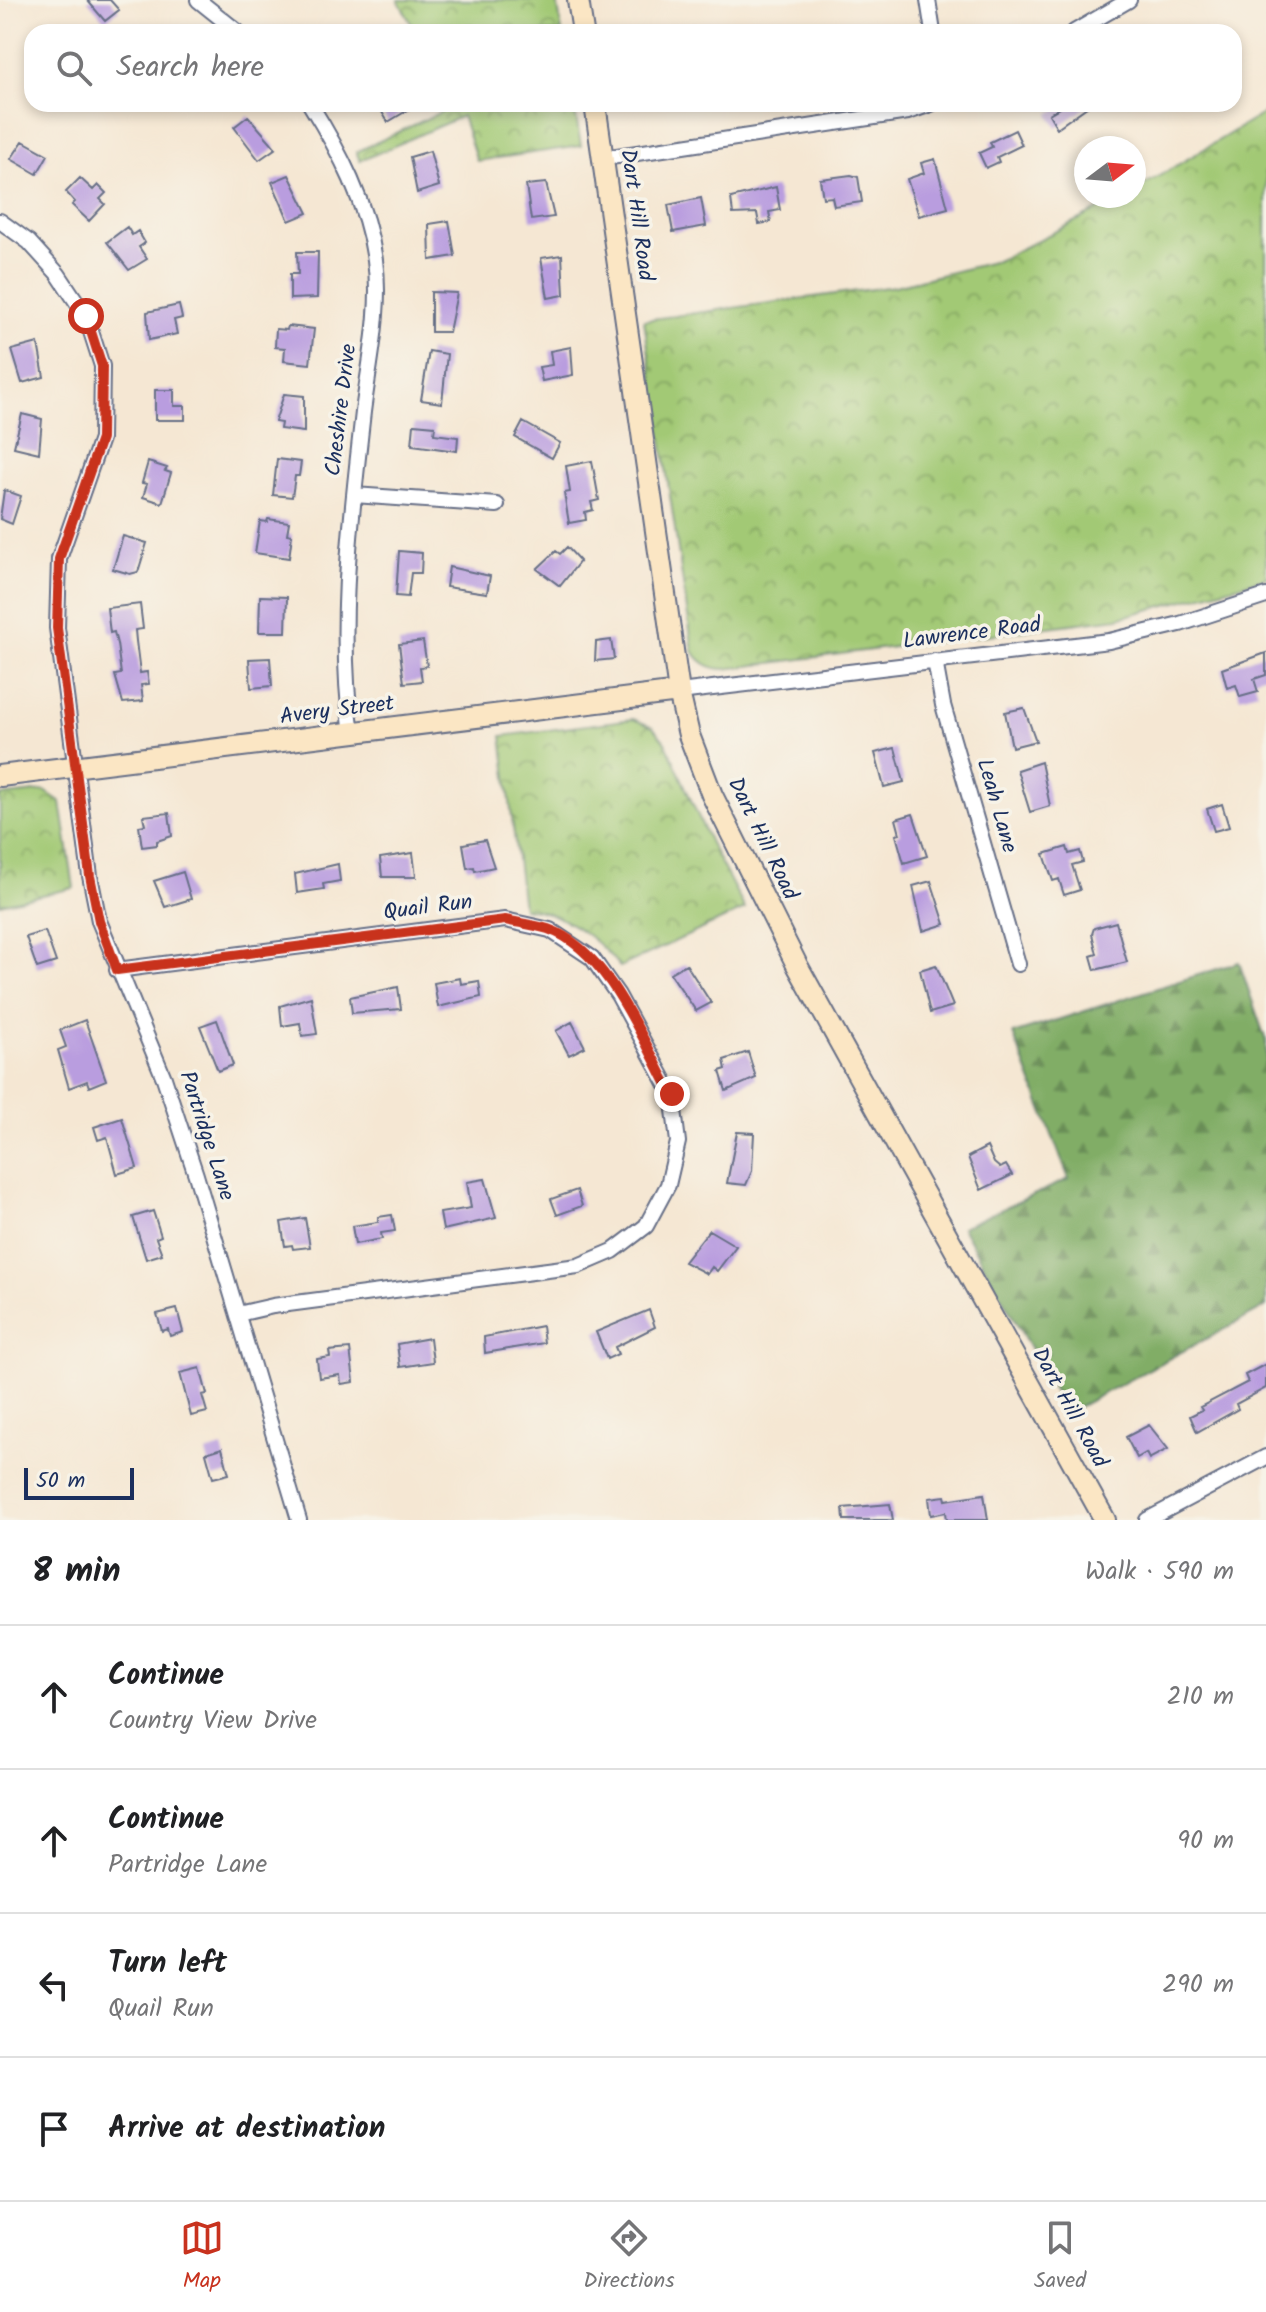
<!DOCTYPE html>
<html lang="en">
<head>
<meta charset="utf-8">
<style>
	:root { --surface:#fff; --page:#f6f6f6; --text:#202124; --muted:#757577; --line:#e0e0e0; --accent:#c8321e }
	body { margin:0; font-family:Kalam,sans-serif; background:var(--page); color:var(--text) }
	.compass { position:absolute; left:1074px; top:136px; width:72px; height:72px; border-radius:50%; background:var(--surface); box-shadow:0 4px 12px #0003; rotate:74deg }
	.scale { position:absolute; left:24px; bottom:20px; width:110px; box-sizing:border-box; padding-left:8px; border:4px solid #1b2f5e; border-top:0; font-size:22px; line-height:28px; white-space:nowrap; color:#1b2f5e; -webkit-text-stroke:6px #f7f3e8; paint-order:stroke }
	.stop { position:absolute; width:24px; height:24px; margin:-18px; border:6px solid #c8321e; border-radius:50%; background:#fff }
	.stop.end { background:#c8321e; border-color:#fff; box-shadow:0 2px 8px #0008 }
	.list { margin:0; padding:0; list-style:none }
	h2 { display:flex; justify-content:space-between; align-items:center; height:104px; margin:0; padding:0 32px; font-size:34px }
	h2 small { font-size:26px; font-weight:400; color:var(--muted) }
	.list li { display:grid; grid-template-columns:52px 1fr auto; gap:24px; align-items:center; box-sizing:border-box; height:144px; padding:0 32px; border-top:2px solid var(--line) }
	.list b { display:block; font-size:30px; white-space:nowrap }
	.list p { margin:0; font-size:26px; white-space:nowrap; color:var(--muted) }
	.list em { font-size:26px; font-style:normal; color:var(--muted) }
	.icon { flex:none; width:44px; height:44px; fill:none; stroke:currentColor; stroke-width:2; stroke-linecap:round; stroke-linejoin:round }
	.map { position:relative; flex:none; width:1266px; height:1520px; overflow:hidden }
	.search { position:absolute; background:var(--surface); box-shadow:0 4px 12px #0003; left:24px; right:24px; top:24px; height:88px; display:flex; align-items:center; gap:20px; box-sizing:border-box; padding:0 28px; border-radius:24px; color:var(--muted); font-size:30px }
	.sheet { height:680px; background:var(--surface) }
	nav { display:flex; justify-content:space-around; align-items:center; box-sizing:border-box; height:112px; border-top:2px solid var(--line); background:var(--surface); font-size:22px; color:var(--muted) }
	nav a { display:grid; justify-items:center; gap:4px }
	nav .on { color:var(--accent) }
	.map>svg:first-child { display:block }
	.forest { fill:url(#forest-firs); stroke:#4e6e62; stroke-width:2 }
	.park { fill:url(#park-crowns); stroke:#5e7c69; stroke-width:2 }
	.building { fill:#b99ddf }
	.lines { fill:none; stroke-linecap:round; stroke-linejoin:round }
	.street-casing { stroke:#676f87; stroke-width:18 }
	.secondary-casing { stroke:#676f87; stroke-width:24 }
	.street { stroke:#fff; stroke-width:14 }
	.secondary { stroke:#fbe6c4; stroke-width:20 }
	.route { stroke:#c8321e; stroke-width:10 }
	.labels { text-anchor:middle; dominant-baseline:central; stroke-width:7; stroke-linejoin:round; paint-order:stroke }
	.street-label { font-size:22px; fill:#1b2f5e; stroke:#f7f3e8 }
</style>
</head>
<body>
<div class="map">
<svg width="1266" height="1520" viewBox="0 0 1266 1520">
	<defs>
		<pattern id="forest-firs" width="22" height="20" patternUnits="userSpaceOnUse" patternTransform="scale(2)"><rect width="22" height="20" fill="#81ad66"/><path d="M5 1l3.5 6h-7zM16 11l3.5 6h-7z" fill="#698d57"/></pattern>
		<pattern id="park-crowns" width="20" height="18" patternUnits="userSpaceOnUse" patternTransform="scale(2)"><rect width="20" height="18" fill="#a2c974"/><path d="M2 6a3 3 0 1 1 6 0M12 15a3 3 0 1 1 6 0" fill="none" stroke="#83a462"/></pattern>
	</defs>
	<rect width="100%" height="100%" fill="#f7f3e8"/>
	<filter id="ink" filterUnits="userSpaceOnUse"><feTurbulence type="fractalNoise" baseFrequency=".0125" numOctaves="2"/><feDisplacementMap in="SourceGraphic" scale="16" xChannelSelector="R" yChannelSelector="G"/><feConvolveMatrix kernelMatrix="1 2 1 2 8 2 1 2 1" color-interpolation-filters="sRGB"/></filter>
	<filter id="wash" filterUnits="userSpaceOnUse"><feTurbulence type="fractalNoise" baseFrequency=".006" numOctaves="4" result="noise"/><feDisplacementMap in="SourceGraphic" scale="32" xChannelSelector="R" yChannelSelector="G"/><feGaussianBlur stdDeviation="1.8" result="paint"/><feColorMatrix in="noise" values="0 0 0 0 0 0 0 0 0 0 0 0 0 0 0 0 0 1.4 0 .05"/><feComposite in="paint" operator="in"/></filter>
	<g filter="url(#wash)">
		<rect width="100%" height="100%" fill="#f5e7d3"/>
		<path class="forest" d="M1239,962l27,79v266l-199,106 -105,-186 107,-48 -56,-145z"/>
		<path class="park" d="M398,0h159l5,32h-146z
			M458,104h116l7,42 -104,15 -15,-45 -102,45 -4,-9z
			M1266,112v466l-148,40 -393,51c-15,0 -25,-6 -32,-18l-49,-331 251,-34 102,-25 128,-65h9v-5z
			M633,719l20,8 13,16 44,100 35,66 -125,58c-24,-29 -58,-56 -97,-59l-21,-172z
			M45,791l16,11 13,86 -74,16v-108z"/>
		<g id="blocks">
			<path class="building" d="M87,0h23l9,10 -14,11z
				M377,104h41l-30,18z
				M1066,104h25l-34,24 -8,-14z
				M248,116l28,32 -17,12 -25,-33z
				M1015,130l7,15 -25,12 2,5 -13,6 -7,-15 13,-6 -2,-5z
				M23,141l25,14 -11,19 -26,-15z
				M430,151l9,35 -22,7 -7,-36z
				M935,159l13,49 -29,8 -12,-37 17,-6 -3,-10z
				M289,175l19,38 -19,8 -17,-39z
				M851,175l7,2 4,25 -28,4 -2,-9 -9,1 -3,-19z
				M80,178l13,12 5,-5 8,8 -6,6 5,5 -16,17 -17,-16 3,-3 -9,-10z
				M546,183l8,34 -23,3 -5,-35z
				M776,187l4,23 -11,2 2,10 -12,2 -2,-11 -24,1 -2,-16z
				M701,198l5,28 -33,6 -5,-27z
				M449,221l6,35 -25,4 -1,-36z
				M127,227l5,8 6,-4 7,12 -6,4 8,12 -18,11 -22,-28z
				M297,252h21l-1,46 -27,1v-25h8z
				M562,255l2,40 -16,3 -7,-40z
				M431,292l26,1 -8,39h-18z
				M179,305l3,13 -8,2 3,14 -28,6 -2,-28z
				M288,326l26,3 -4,35 -26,-3 1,-13 -10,-1 1,-18 11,1z
				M38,343l6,34 -22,6 -10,-33z
				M571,347l2,28 -31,6 -3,-14 13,-2 -2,-14z
				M429,351l18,3 -5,49 -21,-3z
				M155,390h19v16h11v14h-30z
				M284,394l20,2v36l-24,-3 1,-6 -6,-1z
				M22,414l20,5 -3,34 -25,-6z
				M523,422l37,21 -8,15 -37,-21z
				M414,424l21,2 -1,8 24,3 -1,14 -45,-6z
				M277,459l24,3 -2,14h-4l-3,21 -19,-2z
				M592,461l7,39 -8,2 2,8 -8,2 1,8 -17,3 -5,-30 6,-1 -4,-26z
				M148,462l19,6 -2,3 6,2 -9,30 -19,-6 4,-13 -5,-1z
				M4,490l17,6 -9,28 -12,-5z
				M268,519l21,3 -2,12 5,1 -3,23 -34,-5 5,-32 7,1z
				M123,536l24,7 -9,29 -8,2 -17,-5z
				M567,547l13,14 -20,25 -23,-17 19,-18 4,3z
				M399,551l23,2 -1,20h-10l-3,24 -12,-1z
				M449,567l41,9 -3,17 -41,-6z
				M260,596l27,1 -1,35h-27z
				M140,604l3,25 -8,1 1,11 4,32 7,-1 2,12 -8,1 2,16 -20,2 -8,-28 6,-1 -4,-30 -3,-12 -4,1 -3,-25z
				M611,640l3,19 -19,2 1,-19z
				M423,641l4,25 -7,1 2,14 -18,2 -5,-39z
				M1266,653v22l-12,4 4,13 -18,5 -4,-12 -9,3 -5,-19z
				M270,658l2,28 -21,2 -2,-29z
				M1024,708l12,33 -24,6 -7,-35z
				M895,748l9,34 -20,5 -9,-34z
				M1041,762l9,44 -20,6 -13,-42z
				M1222,804l7,23 -15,4 -7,-22z
				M169,813l3,23 -15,5v4l-15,2 -3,-21 6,-1 -2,-9z
				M913,814l14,42 -23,7 -8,-28 4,-1 -4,-15z
				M485,840l9,27 -19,4 -1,-4 -7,1 -4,-24z
				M1067,847l2,7 11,-3 3,11 -11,3 8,25 -16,5 -5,-16 -6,2 -9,-27z
				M413,853l3,24h-34l-2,-19z
				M338,864l2,17 -17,3 1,5 -27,4 -2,-19z
				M183,872l8,27 -26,8 -11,-26z
				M931,881l14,43 -22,7 -10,-45z
				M1116,922l11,40 -32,8 -4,-14 6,-2 -5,-20 2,-6z
				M45,931l11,31 -19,6 -11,-31z
				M686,964l25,39 -15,8 -26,-38z
				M936,965l17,41 -23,7 -10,-43z
				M460,978l1,6 18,-3 2,16 -43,10 -4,-24z
				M398,987l3,22 -49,4 -2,-16z
				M311,997l6,37 -15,2 -2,-13 -18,3 -2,-20z
				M85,1020l21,60 -17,7 -2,-6 -18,7 -11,-38 8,-3 -6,-17z
				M217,1020l16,45 -15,6 -18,-45z
				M572,1022l13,25 -16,8 -13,-24z
				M748,1052l8,26 -30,13 -6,-20 6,-2 -2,-9z
				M122,1118l15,50 -20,6 -10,-37 -9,3 -4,-13z
				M737,1132l17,1 -2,38 -6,14 -19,-2z
				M987,1147l7,16 6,5 6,-3 6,10 -31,15 -13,-33z
				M485,1179l11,39 -53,12 -3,-17 31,-5 -4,-26z
				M577,1190l5,16 -25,9 -6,-16z
				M153,1211l8,25 -5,2 6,16 -16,5 -13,-42z
				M392,1215l3,16 -14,2 1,6 -27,5 -3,-18 26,-4v-5z
				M305,1218l5,29 -17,2 -1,-4 -7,1 -4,-24z
				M709,1230l27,16 -19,25 -5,-4 -5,7 -23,-12z
				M177,1309l6,23 -13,4 -2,-7 -6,2 -5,-17z
				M649,1310l6,17 -40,20 3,7 -11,5 -11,-27z
				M542,1326l2,17 -59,10 -1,-16z
				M430,1338l3,24 -33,5 -3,-23z
				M350,1349l4,33 -13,2 -1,-9 -21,3 -2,-19 13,-2 -1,-6z
				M1266,1364v24l-30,16 2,5 -41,23 -7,-16 12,-6 -2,-3 48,-25 -3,-7z
				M200,1368l7,26 -5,1 5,17 -16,4 -11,-43z
				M1149,1425l19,24 -19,10 -3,-6 -9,5 -11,-21z
				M222,1448l7,26 -16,4 -7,-25z
				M984,1494l4,26h-41l-1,-8 -15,3 -2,-17 16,-2 1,4z
				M890,1504l3,16h-49l-1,-12z"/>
		</g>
	</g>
	<g filter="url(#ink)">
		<use href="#blocks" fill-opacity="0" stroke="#676f87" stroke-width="2"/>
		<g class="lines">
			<g class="street-casing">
				<path id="street" d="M198,0l40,32
					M928,0l5,32
					M1074,32l55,-32
					M310,104c30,48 57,100 65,156 7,49 -6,104 -12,152 -12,108 -26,214 -11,322
					M604,158l304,-46 23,-8
					M0,221l29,21 29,32 28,42 16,50 -1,73 -42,120 -2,69 33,248 9,45 65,157 32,97 103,345
					M354,495l143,10
					M935,661l8,44 75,259
					M679,692l430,-51 71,-17 86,-28
					M117,970l388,-50 45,10 42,28 26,37 54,99 6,48 -10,43 -22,41 -33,25 -35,15 -305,40 -35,8
					M1147,1520l119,-63"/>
			</g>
			<g class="secondary-casing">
				<path id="secondary" d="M578,0l5,32
					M595,104l84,588 10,43 23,60 85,170 308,555
					M0,776l679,-84"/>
			</g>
			<use href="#street" class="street"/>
			<use href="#secondary" class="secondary"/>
		</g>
	</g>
	<g class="lines" filter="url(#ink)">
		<path class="route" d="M86,316l16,50 -1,73 -42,120 -2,69 33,248 9,45 18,49 388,-50c14,3 29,5 43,9 60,20 96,114 124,165"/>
	</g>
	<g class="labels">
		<g class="street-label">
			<text transform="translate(636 215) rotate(82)">Dart Hill Road</text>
			<text transform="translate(342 410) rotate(-83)">Cheshire Drive</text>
			<text transform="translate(972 634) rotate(-7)">Lawrence Road</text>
			<text transform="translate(337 711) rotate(-7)">Avery Street</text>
			<text transform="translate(996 806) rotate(74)">Leah Lane</text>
			<text transform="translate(762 839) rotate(64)">Dart Hill Road</text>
			<text transform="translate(428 908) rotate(-7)">Quail Run</text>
			<text transform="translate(206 1136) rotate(72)">Partridge Lane</text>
			<text transform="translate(1069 1408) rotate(61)">Dart Hill Road</text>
		</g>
	</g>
</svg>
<svg class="compass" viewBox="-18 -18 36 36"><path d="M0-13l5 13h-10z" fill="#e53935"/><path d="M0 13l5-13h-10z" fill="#757577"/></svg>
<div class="scale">50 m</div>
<div class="stop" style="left:86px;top:316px"></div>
<div class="stop end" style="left:672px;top:1094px"></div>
<div class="search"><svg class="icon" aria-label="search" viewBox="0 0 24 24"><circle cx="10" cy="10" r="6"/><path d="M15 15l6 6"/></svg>Search here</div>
</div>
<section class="sheet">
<h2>8 min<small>Walk · 590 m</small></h2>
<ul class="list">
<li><svg class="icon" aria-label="ahead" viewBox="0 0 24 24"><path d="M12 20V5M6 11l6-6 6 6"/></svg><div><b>Continue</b><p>Country View Drive</p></div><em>210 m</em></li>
<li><svg class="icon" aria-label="ahead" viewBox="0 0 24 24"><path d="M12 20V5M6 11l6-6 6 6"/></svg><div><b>Continue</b><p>Partridge Lane</p></div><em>90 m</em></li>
<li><svg class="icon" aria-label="left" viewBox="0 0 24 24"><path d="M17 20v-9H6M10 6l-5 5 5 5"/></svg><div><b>Turn left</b><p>Quail Run</p></div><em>290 m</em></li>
<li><svg class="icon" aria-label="arrive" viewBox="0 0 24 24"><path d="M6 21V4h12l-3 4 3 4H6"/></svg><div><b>Arrive at destination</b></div></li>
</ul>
</section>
<nav>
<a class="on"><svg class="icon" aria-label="map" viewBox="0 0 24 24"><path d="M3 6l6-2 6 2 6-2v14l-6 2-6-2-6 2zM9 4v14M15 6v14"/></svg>Map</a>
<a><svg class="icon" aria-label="directions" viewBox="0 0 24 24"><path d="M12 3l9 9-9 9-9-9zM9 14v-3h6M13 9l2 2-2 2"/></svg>Directions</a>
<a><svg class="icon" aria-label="saved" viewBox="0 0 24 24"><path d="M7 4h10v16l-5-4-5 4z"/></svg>Saved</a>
</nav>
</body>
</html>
